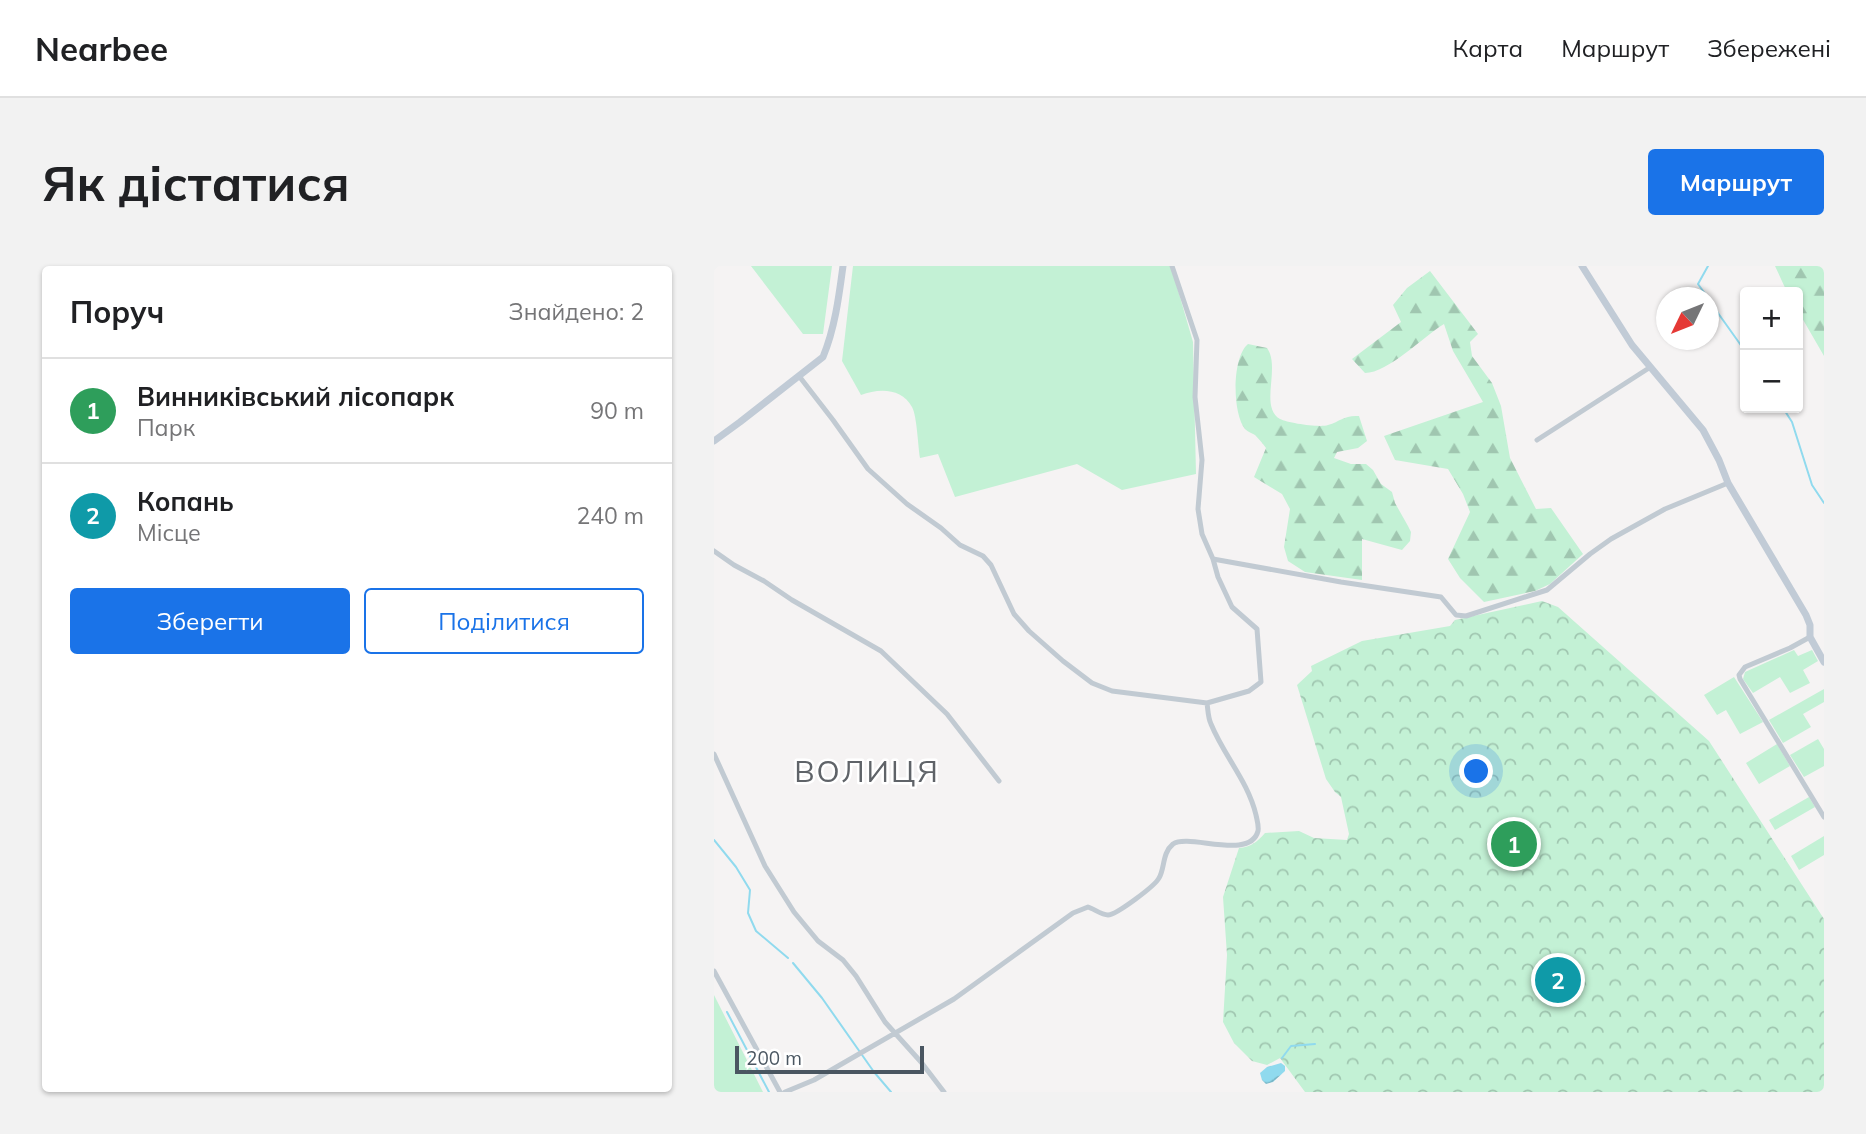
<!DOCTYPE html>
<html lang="uk">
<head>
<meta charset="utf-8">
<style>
	:root { --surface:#fff; --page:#f2f2f2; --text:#202124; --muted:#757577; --line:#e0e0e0; --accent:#1a73e8 }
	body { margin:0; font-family:Mulish,sans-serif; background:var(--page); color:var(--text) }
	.controls { position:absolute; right:21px; top:21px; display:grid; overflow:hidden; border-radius:7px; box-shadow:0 2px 5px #0004 }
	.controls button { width:63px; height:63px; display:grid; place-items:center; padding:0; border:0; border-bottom:2px solid var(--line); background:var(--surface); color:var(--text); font:35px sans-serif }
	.compass { position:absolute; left:942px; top:21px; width:63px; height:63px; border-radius:50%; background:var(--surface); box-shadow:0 2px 5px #0004; rotate:227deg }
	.scale { position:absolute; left:21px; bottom:18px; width:189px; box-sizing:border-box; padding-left:7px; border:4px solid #4a5661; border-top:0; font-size:19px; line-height:24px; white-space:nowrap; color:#4a5661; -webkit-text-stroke:5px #fff; paint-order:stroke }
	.you { position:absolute; left:763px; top:506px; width:24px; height:24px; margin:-18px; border:5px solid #fff; border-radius:50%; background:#1a73e8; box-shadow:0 0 0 10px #1a73e833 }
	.badge { display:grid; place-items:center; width:46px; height:46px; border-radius:50%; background:var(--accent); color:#fff; font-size:23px; font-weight:700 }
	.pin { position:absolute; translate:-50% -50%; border:4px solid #fff; box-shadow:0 2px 7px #0006 }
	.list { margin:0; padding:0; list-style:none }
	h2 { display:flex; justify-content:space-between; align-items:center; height:91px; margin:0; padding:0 28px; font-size:30px }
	h2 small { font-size:23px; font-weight:400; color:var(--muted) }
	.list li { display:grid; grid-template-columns:46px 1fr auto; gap:21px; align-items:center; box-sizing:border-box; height:105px; padding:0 28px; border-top:2px solid var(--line) }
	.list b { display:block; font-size:26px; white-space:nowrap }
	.list p { margin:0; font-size:23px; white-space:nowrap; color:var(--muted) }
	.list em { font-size:23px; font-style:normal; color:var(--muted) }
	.actions { display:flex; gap:14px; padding:21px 28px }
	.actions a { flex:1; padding:16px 0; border:2px solid var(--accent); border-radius:7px; text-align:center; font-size:24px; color:var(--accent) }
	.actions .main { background:var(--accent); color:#fff }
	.map { position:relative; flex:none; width:1110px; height:826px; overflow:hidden; border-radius:7px }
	header { display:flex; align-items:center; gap:42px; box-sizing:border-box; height:98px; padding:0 35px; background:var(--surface); border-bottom:2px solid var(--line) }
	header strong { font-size:33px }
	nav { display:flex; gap:38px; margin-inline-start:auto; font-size:24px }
	.intro { display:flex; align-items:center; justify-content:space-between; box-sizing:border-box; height:168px; padding:0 42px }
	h1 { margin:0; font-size:49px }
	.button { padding:18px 32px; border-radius:7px; background:var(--accent); color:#fff; font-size:24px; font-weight:700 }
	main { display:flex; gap:42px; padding:0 42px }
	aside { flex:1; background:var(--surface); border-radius:7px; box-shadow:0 2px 5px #0004 }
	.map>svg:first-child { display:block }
	.forest { fill:url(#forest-firs) }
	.park { fill:url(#park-crowns) }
	.garden { fill:#c3f1d5 }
	.water { fill:url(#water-waves) }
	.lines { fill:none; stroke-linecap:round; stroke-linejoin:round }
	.stream { stroke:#90daee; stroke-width:2 }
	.street { stroke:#c1cad2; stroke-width:5 }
	.secondary { stroke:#c1cbd6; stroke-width:7 }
	.labels { text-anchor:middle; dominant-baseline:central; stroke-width:5; stroke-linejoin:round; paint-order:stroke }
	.quarter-label { font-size:30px; letter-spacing:2px; fill:#5f6368; stroke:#fff }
</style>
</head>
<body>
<header>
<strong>Nearbee</strong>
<nav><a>Карта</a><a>Маршрут</a><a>Збережені</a></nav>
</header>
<div class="intro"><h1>Як дістатися</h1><a class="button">Маршрут</a></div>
<main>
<aside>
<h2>Поруч<small>Знайдено: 2</small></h2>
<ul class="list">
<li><span class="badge" style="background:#2e9e5b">1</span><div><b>Винниківський лісопарк</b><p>Парк</p></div><em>90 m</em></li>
<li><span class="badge" style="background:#0f9aa8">2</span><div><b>Копань</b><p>Місце</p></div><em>240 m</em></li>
</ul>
<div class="actions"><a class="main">Зберегти</a><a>Поділитися</a></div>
</aside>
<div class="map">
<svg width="1110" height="826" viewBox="0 0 1110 826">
	<defs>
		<pattern id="forest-firs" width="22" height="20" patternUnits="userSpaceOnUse" patternTransform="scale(1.75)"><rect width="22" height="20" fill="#c3f1d5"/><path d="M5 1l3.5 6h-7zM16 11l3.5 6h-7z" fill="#a0c6b0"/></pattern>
		<pattern id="park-crowns" width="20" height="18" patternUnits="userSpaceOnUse" patternTransform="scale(1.75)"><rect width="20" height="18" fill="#c3f1d5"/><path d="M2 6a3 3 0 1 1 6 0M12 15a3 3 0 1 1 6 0" fill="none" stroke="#a0c6b0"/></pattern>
		<pattern id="water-waves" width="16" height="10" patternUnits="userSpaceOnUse" patternTransform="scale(1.75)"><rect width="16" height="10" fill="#90daee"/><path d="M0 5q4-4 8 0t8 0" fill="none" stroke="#78b4c4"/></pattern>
	</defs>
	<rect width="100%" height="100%" fill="#f5f3f3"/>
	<path class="forest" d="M1061,0h49v90l-26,-45v-19h-11z
		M716,5l48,63 -8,8 2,14 20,27 9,23 9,52 26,51 15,-1 32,46 -33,30 -15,7 -51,11 -24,-24 -12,-19 22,-47 -7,-18 -15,-25 -53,-9 -11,-24 99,-34 -30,-51 -9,-27c-20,12 -56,49 -79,49l-13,-14 49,-37 -8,-17 14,-17z
		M534,78l19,4c14,19 -8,59 13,71 8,4 40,9 48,6 13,-4 16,-10 31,-9l8,25 -9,7 -21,4 -3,6 17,6h15l7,6 8,14 11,8 3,11 13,23 3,6 -1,9 -8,9 -40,-11v41l-57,-8 -17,-11 -4,-14 6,-38 -8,-15 -28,-17 12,-29c-3,-4 -7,-9 -11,-13 -3,-2 -7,-3 -10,-6 -13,-16 -13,-72 3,-85z"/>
	<path class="park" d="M828,335l16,6 151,134 115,178v173h-519l-25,-34 -13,7 -15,-4 -18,-18 -11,-21 4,-67 -4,-58 16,-49c12,-1 18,-6 26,-15l34,-2 15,7 33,2 2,-6 -8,-37 -6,-5 -9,-13 -29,-94 15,-14 -1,-5 51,-25 88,-15 5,-6z"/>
	<path class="garden" d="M37,0h81l-9,68h-20z
		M139,0h318l22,76 3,132 -74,16 -45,-26 -122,33 -17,-43 -18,4c-2,-12 -3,-42 -8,-51 -10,-19 -33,-19 -51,-12l-19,-34z
		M1080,384l4,6 14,-6 6,11 -15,9 7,13 -20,10 -10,-16 -27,16 -10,-14 2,-7z
		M1020,411l29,45 -23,12 -14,-24 -9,5 -13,-20z
		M1110,423v13l-21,12 8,13 -28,16 -14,-23z
		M1104,473l6,10v17l-20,11 -14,-22z
		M1063,478l13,22 -31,18 -13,-21z
		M1095,531l6,10 -40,23 -6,-10z
		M1110,570v19l-25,15 -8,-14z
		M0,729l49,97h-49z"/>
	<path class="water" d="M567,797l4,3v5l-12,11 -7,2 -4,-4 -2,-7 7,-6z"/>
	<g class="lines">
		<path class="stream" d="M994,32l-10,-14 10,-18
			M994,33l37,52
			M1069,142l9,14 20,63 12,18
			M0,574l22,27 14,23 -2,23 8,18 32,27
			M79,697l29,35 52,74 17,20
			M13,746l42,80
			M568,792l9,-12 24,-2"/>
		<path class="street" d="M85,110l34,44 35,49 39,35 34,24 19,17 23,11 8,9 23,49 15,17 34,30 29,22 20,8 95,12 42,-12 12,-9 -4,-53 -25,-22 -14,-30 -5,-18 -11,-25 -4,-25 4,-49 -7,-63 2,-57 -25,-74
			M823,174l112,-72
			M0,285l20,14 30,16 28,19 89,51 66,63 52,67
			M499,293l128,23 100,15 15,18 10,1 81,-26 43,-36 21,-15 54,-30 63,-26
			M1096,371l-20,11 -45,19 -6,8 1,4 84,138
			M0,488l51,112 29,46 24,29 25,19 13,16 29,46 36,40 23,30
			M0,705l66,121
			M71,826l29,-12 140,-81 119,-86 15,-6c6,2 14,8 20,8 8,0 47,-29 51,-37 6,-10 3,-25 14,-34 16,-11 77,17 85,-13 1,-5 -1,-11 -2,-16 -8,-34 -32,-59 -45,-91 -3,-6 -3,-14 -4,-21"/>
		<path class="secondary" d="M868,0l50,79 71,85 16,30 9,23 78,132 4,10v12l14,25
			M0,175l26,-19 83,-65c12,-29 16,-61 20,-91"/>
	</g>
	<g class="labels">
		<g class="quarter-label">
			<text x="153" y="505">ВОЛИЦЯ</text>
		</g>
	</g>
</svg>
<div class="controls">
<button>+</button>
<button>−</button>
</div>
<svg class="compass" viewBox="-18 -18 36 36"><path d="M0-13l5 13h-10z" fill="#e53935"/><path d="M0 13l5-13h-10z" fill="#757577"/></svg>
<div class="scale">200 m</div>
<div class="you"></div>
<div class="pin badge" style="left:800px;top:578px;background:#2e9e5b">1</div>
<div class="pin badge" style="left:844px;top:714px;background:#0f9aa8">2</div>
</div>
</main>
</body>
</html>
